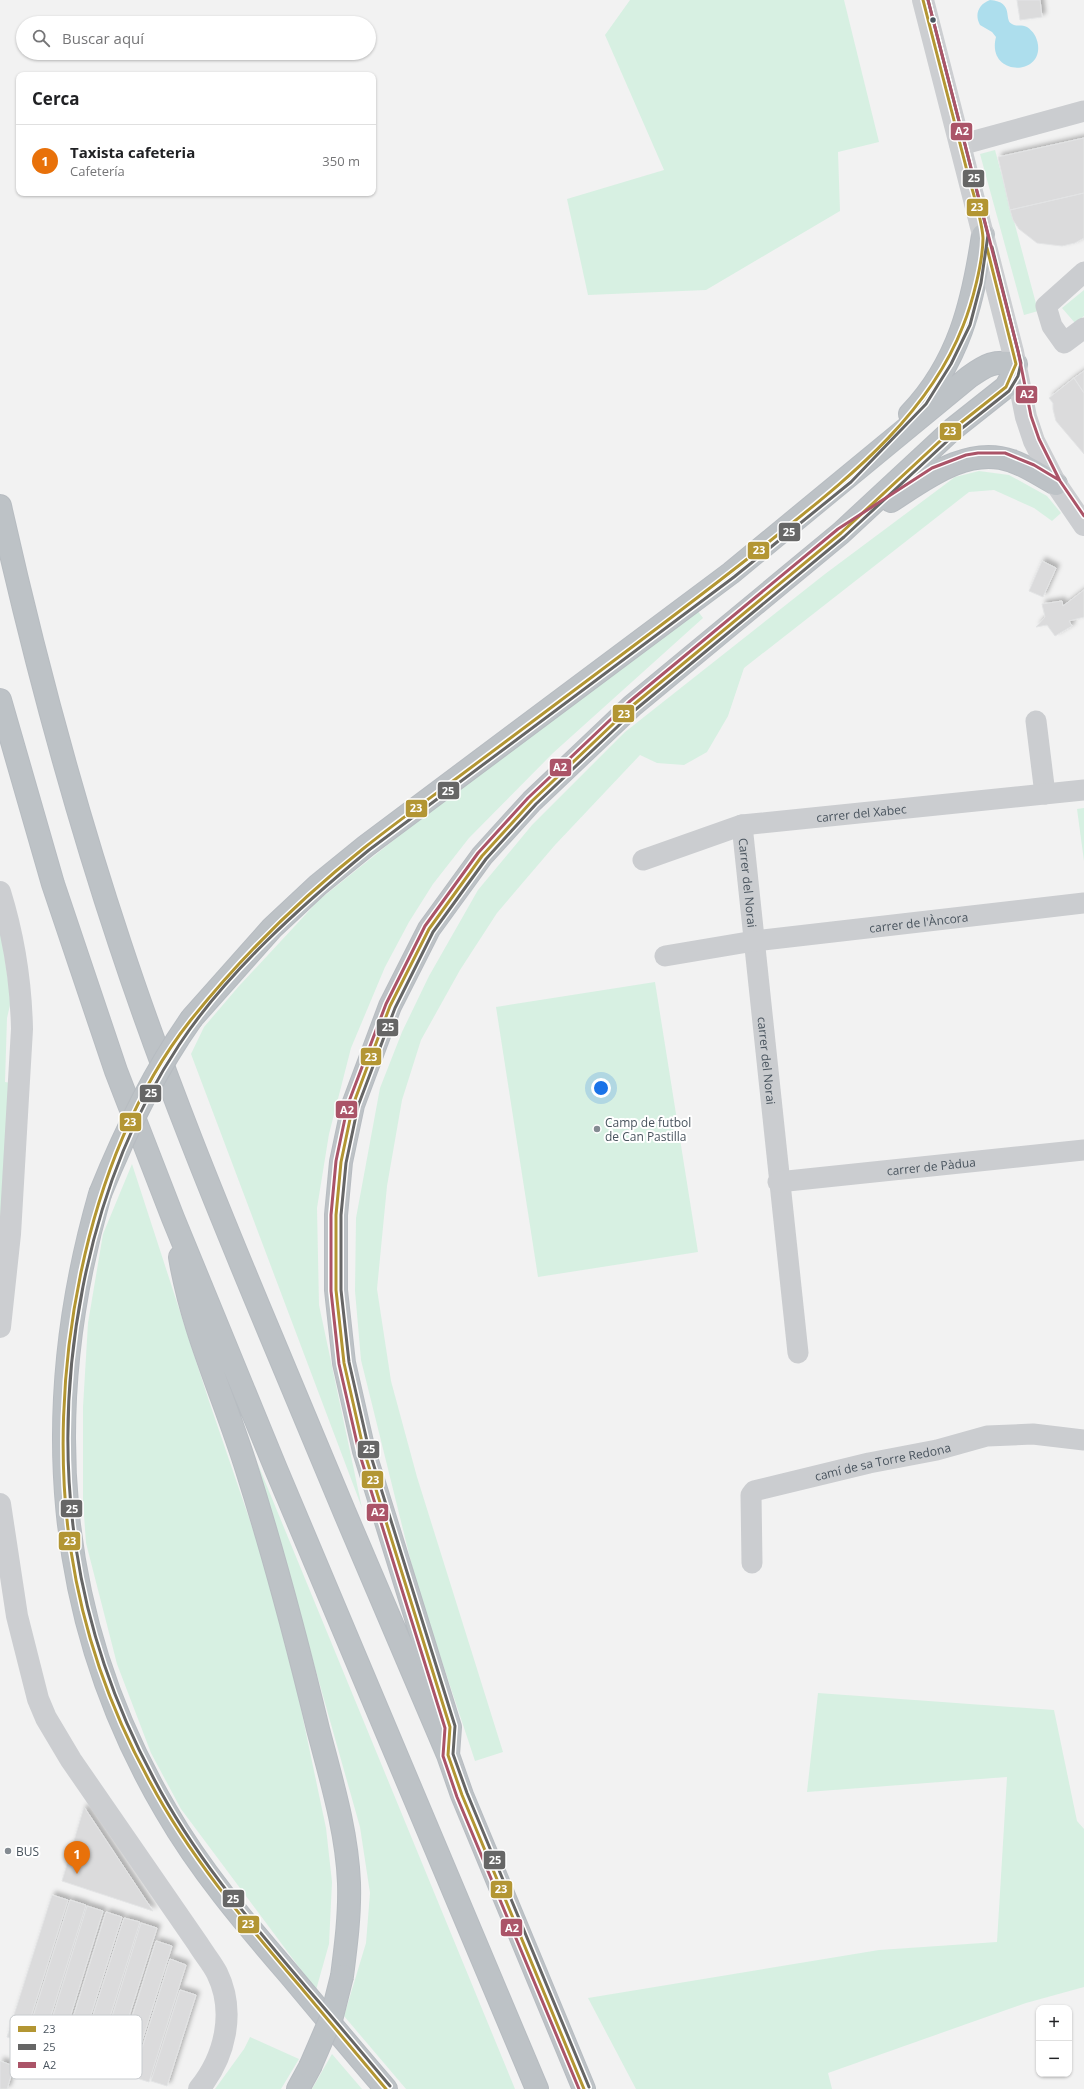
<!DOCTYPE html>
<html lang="es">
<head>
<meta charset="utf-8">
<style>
	:root { --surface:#fff; --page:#f6f6f6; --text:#202124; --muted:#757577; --line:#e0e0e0; --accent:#848b92 }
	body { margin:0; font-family:"Open Sans",sans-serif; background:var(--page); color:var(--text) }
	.controls { position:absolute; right:12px; bottom:12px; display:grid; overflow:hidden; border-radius:8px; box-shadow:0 1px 3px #0004 }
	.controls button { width:36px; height:36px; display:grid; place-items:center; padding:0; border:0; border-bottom:1px solid var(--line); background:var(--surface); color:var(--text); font:20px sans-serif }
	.you { position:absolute; left:601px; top:1088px; width:14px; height:14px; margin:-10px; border:3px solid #fff; border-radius:50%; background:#1a73e8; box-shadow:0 0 0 6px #1a73e833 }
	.badge { display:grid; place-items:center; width:26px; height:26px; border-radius:50%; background:var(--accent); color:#fff; font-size:13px; font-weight:700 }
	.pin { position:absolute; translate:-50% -33px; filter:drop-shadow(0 1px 2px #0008) }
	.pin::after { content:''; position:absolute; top:21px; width:14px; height:12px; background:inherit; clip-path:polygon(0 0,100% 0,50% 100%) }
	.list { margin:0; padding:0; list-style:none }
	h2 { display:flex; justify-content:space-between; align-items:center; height:52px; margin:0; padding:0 16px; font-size:17px }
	h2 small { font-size:13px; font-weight:400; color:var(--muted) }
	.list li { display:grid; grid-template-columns:26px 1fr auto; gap:12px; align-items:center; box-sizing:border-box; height:72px; padding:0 16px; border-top:1px solid var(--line) }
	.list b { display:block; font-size:15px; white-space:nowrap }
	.list p { margin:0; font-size:13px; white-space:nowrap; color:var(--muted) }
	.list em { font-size:13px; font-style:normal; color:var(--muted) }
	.icon { flex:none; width:22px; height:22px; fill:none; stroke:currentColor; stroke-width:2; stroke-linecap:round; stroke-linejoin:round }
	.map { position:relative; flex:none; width:1084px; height:2089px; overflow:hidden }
	.search { position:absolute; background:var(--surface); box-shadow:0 1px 3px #0004; left:16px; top:16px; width:360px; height:44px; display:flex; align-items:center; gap:10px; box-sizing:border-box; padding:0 14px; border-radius:22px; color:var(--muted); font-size:15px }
	.panel { position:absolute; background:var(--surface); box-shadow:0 1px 3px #0004; left:16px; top:72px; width:360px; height:124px; border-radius:8px }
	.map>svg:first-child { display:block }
	.green { fill:#d7f0e2 }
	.water { fill:#addeed }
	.building { fill:#dbdbdc; stroke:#e3e4e5; filter:url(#shadow) }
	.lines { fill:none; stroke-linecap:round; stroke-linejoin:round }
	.highway-casing { stroke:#b7bcc1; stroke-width:24 }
	.street { stroke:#cbcdd0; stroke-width:21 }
	.secondary { stroke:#ccced1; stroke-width:22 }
	.highway { stroke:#bdc2c6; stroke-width:22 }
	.highway-bridge-casing { stroke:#b7bcc1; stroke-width:24; stroke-linecap:butt }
	.highway-bridge { stroke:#bdc2c6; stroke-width:22 }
	.bus-1-casing { stroke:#fff; stroke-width:6 }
	.bus-2-casing { stroke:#fff; stroke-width:6 }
	.bus-3-casing { stroke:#fff; stroke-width:6 }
	.bus-1 { stroke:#b39633; stroke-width:3 }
	.bus-2 { stroke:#666; stroke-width:3 }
	.bus-3 { stroke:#ab5468; stroke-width:3 }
	.bus-dot { fill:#49545e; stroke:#fff; stroke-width:1.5 }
	.poi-dot { fill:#848b92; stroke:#fff; stroke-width:1.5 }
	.labels { text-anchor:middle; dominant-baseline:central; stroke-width:4; stroke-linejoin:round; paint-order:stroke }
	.street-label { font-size:12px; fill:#49545e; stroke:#fff }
	.poi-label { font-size:12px; fill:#49545e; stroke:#fff; text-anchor:start }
	.key { fill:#fff; stroke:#c8cccf; stroke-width:1 }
	.key-label { font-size:11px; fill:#49545e }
	.line-badge { stroke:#fff; stroke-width:1.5 }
	.badge-label { font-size:11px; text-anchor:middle; font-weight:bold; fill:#fff }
</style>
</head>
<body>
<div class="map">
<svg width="1084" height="2089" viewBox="0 0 1084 2089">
	<defs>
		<filter id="shadow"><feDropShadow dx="3.5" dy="-3.5" stdDeviation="2" flood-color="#0004"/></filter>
	</defs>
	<rect width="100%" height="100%" fill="#f2f2f2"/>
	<path class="green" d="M630,0h214l35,142 -41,10 2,59 -134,79 -118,5 -21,-96 97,-29 -59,-135z
		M995,150l43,161 -14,4 -44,-161z
		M1084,290v26l-9,7 -13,-15z
		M979,471l30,4 38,21 14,17 -9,8 -18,-13 -40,-18 -25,2 -225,176 -16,48 -21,36 -23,13 -27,-2 -17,-8 -85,90 -58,68 -37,57 -39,70 -19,60 -15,86 -10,103 14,92 26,96 86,275 -28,9 -58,-175 -56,-226 -6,-69 1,-73 24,-130 22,-56 27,-56 49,-86 54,-65 93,-93 200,-158 130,-97z
		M697,610l6,8 -150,135 -84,85 -36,46 -24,38 -24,45 -34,81 -22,86 -12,74 2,97 43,203 -171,-454 13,-27 35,-41 80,-86 96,-77 219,-163z
		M1084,808v53l-7,-52z
		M0,927l11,74 -4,17 -2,64 6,1 -11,157z
		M655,982l43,270 -160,25 -42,-270z
		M132,1164l77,237 53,155 36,139 28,133 6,54 -3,62 -13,46 -135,-181 -30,-56 -34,-89 -31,-121 -3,-42v-94l5,-84 15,-89z
		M257,1462l258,627h-109l-62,-73 22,-73 4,-50 -10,-66z
		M818,1693l236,17 23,111 7,8v158l-58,16 -198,70 4,16h-196l-48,-91 291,-48 118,-8 10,-165 -200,15z
		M250,2037l49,22 -18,30h-66l29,-40z
		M332,2054l30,35h-50z"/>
	<path class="water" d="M990,0c25,2 13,20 22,24 4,3 10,0 15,3 6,4 10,10 11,18 4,32 -52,31 -42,-8l-4,-5 -12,-7c-6,-11 -1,-21 10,-25z"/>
	<path class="building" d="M1017,0h23l2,17 -22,3z
		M1084,138v55l-74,17 -12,-53z
		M1084,193v45l-9,5 -13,3 -25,-3 -18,-14 -6,-9 -3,-10z
		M1084,371v22l-10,-15z
		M1074,378l10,15v61l-28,-33 -3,-12v-6l-4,-5z
		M1042,561l14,7 -13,29 -14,-6z
		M1084,590v27l-15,4 3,5 -17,10 -8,-11 -11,2 9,-10 -3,-13 20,-3 1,5z
		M84,1807l69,104 -91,-30z
		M52,1895l16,5 -45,142 -16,-5z
		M70,1900l16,5 -45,142 -16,-5z
		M87,1906l16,5 -44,142 -16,-5z
		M106,1912l16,5 -45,142 -15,-6z
		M124,1918l16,4 -45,142 -16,-5z
		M141,1923l16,5 -45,142 -15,-5z
		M156,1941l16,5 -41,130 -16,-5z
		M170,1959l16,6 -37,117 -16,-5z
		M180,1990l16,5 -29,91 -16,-5z
		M0,2061l14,5 -7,23h-7z"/>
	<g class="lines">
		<g class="highway-casing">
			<path id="highway" d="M910,414c49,-51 63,-112 73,-179
				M891,501c34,-22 77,-56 121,-40 15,5 29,15 44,23
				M0,506c33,147 72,294 120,438 44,133 97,263 151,392 58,140 117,280 177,419l14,40 122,294
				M0,700l53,184 63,187 57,147 103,251 261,620
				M192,1018l80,-90 46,-43 48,-39 365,-273 238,-196c17,-12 25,-17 47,-13l-3,10 -7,13 -53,42 -112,104 -209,173 -100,95 -50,55 -53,73 -39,77 -37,99 -12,57 -5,53v75l8,73 20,88 86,276 -2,28
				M100,1194c-61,213 -48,423 66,617 34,59 79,112 123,163 32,38 64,77 97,115
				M180,1257c12,73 45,142 67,213 27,85 50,172 71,259 13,50 29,102 31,154 1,31 -3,62 -7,93
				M298,2089l12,-22"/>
		</g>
		<g class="street">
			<path d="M960,145l124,-34"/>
			<path d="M1084,272l-38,34 6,20 12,17 20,-15"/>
			<path d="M1036,721l9,73"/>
			<path id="s1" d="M742,825l56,528"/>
			<path id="s2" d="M643,860l99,-35 342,-35"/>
			<path id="s3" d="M665,956l89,-15 330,-38"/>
			<path id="s4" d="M778,1182l306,-32"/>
			<path id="s5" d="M752,1563l-1,-68 3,-4 115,-28 68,-13 50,-14 46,-2 51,6"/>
		</g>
		<path class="secondary" d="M923,0l90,352 13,65 8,24 22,43 28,41
			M0,892c14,45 21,91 22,137l-12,205 -10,93
			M0,1504l17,112 21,83 8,19 25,42 127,184c6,10 14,19 19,29 19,39 8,84 -18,116"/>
		<use href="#highway" class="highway"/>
		<g class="highway-bridge-casing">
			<path id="highway-bridge" d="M100,1194c25,-62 53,-121 92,-176
				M310,2067l22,-51 10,-40"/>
		</g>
		<use href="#highway-bridge" class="highway-bridge"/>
		<g class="bus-1-casing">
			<path id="bus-1" d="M386,2089c-28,-33 -55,-66 -83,-99 -56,-66 -112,-131 -153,-208 -39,-71 -67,-151 -79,-231 -26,-168 12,-394 119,-530 51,-64 110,-122 174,-173 30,-24 62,-47 93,-70 52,-39 103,-77 155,-116 59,-44 118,-88 174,-134 70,-56 144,-117 177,-202 9,-22 20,-64 20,-88 -1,-20 -13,-54 -18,-75 -14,-54 -28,-109 -42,-163
				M584,2089l-122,-294 -14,-40 2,-28 -86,-276 -20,-88 -8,-73v-75l5,-53 12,-57 37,-99 39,-77 53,-73 50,-55 100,-95 209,-173 112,-104 53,-42 10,-23 -29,-116"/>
		</g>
		<g class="bus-2-casing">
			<path id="bus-2" d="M390,2086c-28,-33 -55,-66 -84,-99 -56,-66 -112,-131 -152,-208 -38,-71 -66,-151 -78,-231 -25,-167 9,-361 103,-503 48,-73 123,-140 190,-195l365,-273 117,-95 75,-78 25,-40 19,-39 11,-42 7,-48 -60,-235
				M589,2087l-122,-294 -14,-39 2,-28 -86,-276 -20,-88 -8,-72v-75l5,-52 12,-57 37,-98 38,-76 53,-73 50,-55 99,-94 209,-173 112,-104 53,-42 9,-15 3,-13 -29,-116"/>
		</g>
		<g class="bus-3-casing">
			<path id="bus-3" d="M928,0l90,351 13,65 8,23 21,42 24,35
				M579,2089l-122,-292 -14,-41 2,-28 -86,-276 -20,-88 -8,-73v-76l5,-54 12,-57 38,-100 39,-78 53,-73 50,-55 101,-96 209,-173 94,-61 34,-13 12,-2h27l29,12 25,15"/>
		</g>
		<use href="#bus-1" class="bus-1"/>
		<use href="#bus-2" class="bus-2"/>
		<use href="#bus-3" class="bus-3"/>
	</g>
	<circle class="bus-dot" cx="933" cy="20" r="3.5"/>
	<g class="poi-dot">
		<circle cx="597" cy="1129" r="4"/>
		<circle cx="8" cy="1851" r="4"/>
	</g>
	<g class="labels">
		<g class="street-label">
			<text stroke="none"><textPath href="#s2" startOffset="225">carrer del Xabec</textPath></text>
			<text stroke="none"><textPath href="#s1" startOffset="58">Carrer del Norai</textPath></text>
			<text stroke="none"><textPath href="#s3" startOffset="256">carrer de l'Àncora</textPath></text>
			<text stroke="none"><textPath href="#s1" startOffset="237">carrer del Norai</textPath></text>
			<text stroke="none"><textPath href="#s4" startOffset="154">carrer de Pàdua</textPath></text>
			<text stroke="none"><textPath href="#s5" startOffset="205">camí de sa Torre Redona</textPath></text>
		</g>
		<g class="poi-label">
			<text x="605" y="1122">Camp de futbol<tspan x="605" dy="14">de Can Pastilla</tspan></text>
			<text x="16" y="1851">BUS</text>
		</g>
	</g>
	<rect x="10" y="2015" width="132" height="64" rx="6" class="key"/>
	<rect x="18" y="2026" width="18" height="6" fill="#b39633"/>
	<rect x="18" y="2044" width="18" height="6" fill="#666"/>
	<rect x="18" y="2062" width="18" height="6" fill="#ab5468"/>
	<g class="key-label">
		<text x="43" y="2033">23</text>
		<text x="43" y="2051">25</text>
		<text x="43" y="2069">A2</text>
	</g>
	<g class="line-badge">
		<rect x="950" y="122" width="23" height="19" rx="4" fill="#ab5468"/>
		<rect x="962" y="169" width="23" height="19" rx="4" fill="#666"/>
		<rect x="966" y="198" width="23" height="19" rx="4" fill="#b39633"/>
		<rect x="1015" y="385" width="23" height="19" rx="4" fill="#ab5468"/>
		<rect x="939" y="422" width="23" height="19" rx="4" fill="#b39633"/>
		<rect x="778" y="522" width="23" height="20" rx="4" fill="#666"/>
		<rect x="747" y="541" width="23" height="19" rx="4" fill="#b39633"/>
		<rect x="612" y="704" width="23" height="19" rx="4" fill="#b39633"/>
		<rect x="549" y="758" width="23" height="19" rx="4" fill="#ab5468"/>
		<rect x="437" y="781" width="23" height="19" rx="4" fill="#666"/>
		<rect x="405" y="799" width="23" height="19" rx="4" fill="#b39633"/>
		<rect x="376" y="1018" width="23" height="19" rx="4" fill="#666"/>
		<rect x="360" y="1047" width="22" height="19" rx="4" fill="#b39633"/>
		<rect x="139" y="1084" width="23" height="19" rx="4" fill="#666"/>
		<rect x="335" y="1100" width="23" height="19" rx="4" fill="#ab5468"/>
		<rect x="119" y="1112" width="23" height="20" rx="4" fill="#b39633"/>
		<rect x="357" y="1440" width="23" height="19" rx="4" fill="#666"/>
		<rect x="361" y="1470" width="23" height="19" rx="4" fill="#b39633"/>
		<rect x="60" y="1499" width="23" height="19" rx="4" fill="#666"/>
		<rect x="366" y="1503" width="23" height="19" rx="4" fill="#ab5468"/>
		<rect x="58" y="1531" width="23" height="20" rx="4" fill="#b39633"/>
		<rect x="483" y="1850" width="23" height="20" rx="4" fill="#666"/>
		<rect x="490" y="1880" width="23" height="19" rx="4" fill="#b39633"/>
		<rect x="222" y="1889" width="23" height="19" rx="4" fill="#666"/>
		<rect x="237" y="1915" width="23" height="19" rx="4" fill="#b39633"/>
		<rect x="500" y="1918" width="23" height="19" rx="4" fill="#ab5468"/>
	</g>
	<g class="badge-label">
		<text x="962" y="135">A2</text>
		<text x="974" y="182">25</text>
		<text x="977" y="211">23</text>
		<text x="1027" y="398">A2</text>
		<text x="950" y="435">23</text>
		<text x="789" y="536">25</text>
		<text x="759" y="554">23</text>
		<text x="624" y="718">23</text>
		<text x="560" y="771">A2</text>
		<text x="448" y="795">25</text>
		<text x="416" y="812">23</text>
		<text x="388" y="1031">25</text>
		<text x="371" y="1061">23</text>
		<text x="151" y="1097">25</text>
		<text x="347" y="1114">A2</text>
		<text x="130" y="1126">23</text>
		<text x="369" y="1453">25</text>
		<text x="373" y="1484">23</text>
		<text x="72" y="1513">25</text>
		<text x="378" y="1516">A2</text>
		<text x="70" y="1545">23</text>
		<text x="495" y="1864">25</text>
		<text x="501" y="1893">23</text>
		<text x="233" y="1903">25</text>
		<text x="248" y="1928">23</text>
		<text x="512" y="1932">A2</text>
	</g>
</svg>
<div class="controls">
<button>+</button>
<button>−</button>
</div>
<div class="you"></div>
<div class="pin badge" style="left:77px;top:1874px;background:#e8710a">1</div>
<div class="search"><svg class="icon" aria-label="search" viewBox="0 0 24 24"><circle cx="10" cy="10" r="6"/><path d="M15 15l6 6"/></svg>Buscar aquí</div>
<section class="panel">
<h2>Cerca<small></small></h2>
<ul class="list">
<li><span class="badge" style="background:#e8710a">1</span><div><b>Taxista cafeteria</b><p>Cafetería</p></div><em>350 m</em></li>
</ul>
</section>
</div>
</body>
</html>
